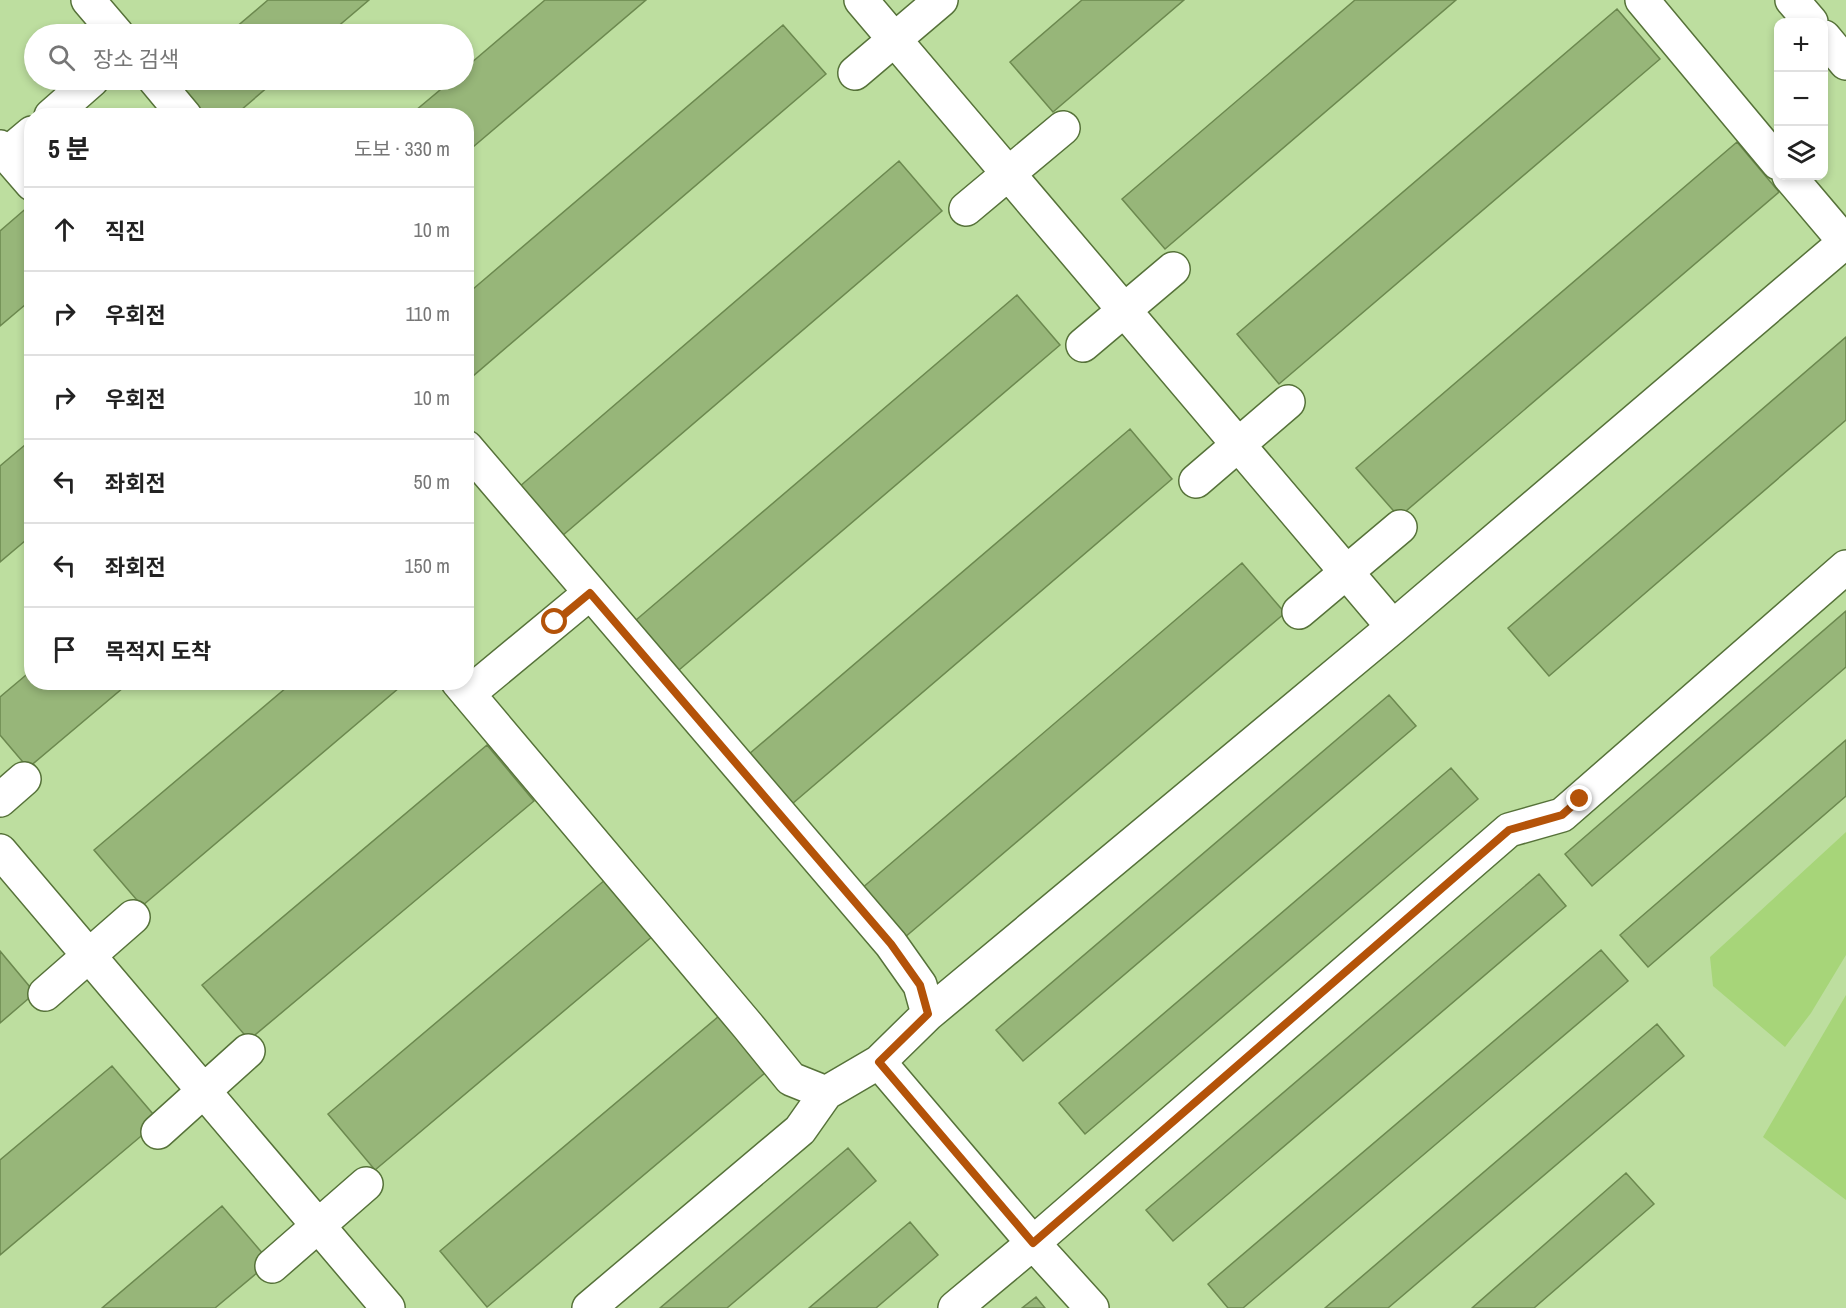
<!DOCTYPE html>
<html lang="ko">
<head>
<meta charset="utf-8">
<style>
	:root { --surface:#fff; --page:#f2f2f2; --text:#222; --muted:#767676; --line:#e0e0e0 }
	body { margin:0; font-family:"Archivo Narrow","Noto Sans KR",sans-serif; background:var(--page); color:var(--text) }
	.controls { position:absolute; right:18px; top:18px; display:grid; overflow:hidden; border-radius:12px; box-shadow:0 3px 9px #0003 }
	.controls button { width:54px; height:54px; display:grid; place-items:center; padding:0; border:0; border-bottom:2px solid var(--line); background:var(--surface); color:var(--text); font:30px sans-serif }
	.stop { position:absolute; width:18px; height:18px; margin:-14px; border:4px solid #b45309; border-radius:50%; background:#fff }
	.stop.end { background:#b45309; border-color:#fff; box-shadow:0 2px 6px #0008 }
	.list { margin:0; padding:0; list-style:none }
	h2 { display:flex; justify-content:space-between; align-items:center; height:78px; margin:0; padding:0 24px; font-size:26px }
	h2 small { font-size:20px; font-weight:400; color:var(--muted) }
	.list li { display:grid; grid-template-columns:39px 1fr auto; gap:18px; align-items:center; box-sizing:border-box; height:84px; padding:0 24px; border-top:2px solid var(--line) }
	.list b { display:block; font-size:22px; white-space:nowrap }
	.list em { font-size:20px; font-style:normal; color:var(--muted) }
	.icon { flex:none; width:33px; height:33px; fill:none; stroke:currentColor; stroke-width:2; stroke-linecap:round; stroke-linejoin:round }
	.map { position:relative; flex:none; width:1846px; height:1308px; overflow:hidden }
	.search { position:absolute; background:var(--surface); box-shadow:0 3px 9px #0003; left:24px; top:24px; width:450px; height:66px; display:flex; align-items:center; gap:15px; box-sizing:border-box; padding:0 21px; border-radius:33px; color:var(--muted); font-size:22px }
	.panel { position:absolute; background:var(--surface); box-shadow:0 3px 9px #0003; left:24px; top:108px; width:450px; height:582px; border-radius:24px }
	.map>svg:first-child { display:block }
	.green { fill:#a7d579 }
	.building { fill:#97b679; stroke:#6c894f; stroke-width:1.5 }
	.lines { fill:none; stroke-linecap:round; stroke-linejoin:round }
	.minor-casing { stroke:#567239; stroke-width:36 }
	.minor { stroke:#fff; stroke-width:33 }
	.route { stroke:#b45309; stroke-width:8 }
</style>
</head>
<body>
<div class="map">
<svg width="1846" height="1308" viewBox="0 0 1846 1308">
	<rect width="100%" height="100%" fill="#bdde9f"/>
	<path class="green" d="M1846,832v123l-35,58 -26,34 -72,-61 -3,-29z
		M1846,995v205l-83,-63z"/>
	<path class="building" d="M268,0h101l-40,34h-101z
		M545,0h101l-180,153v-37h-57l43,-36h12v-11z
		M1082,0h102l-131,112 -43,-50z
		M1355,0h101l-291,249 -43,-50z
		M1617,9l43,50 -381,325 -42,-50z
		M783,25l43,49 -360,308v-87z
		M176,80h100l-42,36h-28z
		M1737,142l42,50 -380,325 -43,-49z
		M899,161l43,50 -380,325 -43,-49z
		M30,205l2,94 -32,27v-95z
		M1017,295l43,50 -381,325 -43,-50z
		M1846,337v83l-297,256 -41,-48z
		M1130,429l42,50 -380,325 -43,-50z
		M32,439v96l-32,27v-96z
		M1242,563l43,50 -381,325 -43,-49z
		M1846,611v56l-254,219 -27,-32z
		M32,670v12h98l-102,86 -28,-33v-38z
		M293,682h113l-264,224 -48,-56z
		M1389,695l27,31 -393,335 -27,-31z
		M1846,740v56l-198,171 -28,-32z
		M487,745l47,56 -285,239 -47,-55z
		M1451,768l27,31 -393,335 -26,-31z
		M612,874l48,56 -285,240 -47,-56z
		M1539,874l27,32 -393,335 -27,-31z
		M1601,950l27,31 -385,327h-15l-20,-24z
		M0,951l35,42 -35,30z
		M725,1011l47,56 -285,240 -47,-56z
		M1657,1024l27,32 -296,252h-63z
		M112,1066l47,55 -159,134v-95z
		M848,1148l28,33 -149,127h-67z
		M1626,1173l28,31 -120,104h-62z
		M222,1206l48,56 -55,46h-113z
		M910,1222l28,33 -62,53h-67z
		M1036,1297l9,11h-23z"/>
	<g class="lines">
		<g class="minor-casing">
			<path id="minor" d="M88,0l29,34
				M861,0l532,627
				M1642,0l136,163
				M1792,0l19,22
				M1824,37l22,26
				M855,73l86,-73
				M155,80l30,36
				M51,116l41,-36
				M0,147l32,37
				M7,154l25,-21
				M1789,176l56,66
				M966,209l97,-81
				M1083,345l90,-76
				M466,447l425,497 29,41 8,29
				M1196,481l92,-79
				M1299,612l101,-85
				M458,682l290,344 43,53 35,14
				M468,694l122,-101
				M0,800l24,-21
				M0,851l388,457
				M45,994l88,-77
				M879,1062l154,181 59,65
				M158,1132l90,-81
				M272,1266l94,-82
				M589,1308l211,-178 26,-37 53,-31 49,-48 465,-387 453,-386
				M955,1308l78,-65 476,-413 53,-15 284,-248"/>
		</g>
		<use href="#minor" class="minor"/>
	</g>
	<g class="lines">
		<path class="route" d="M555,622l35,-29 301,351 29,41 8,29 -49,48 154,181 476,-413 53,-15 18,-16"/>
	</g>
</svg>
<div class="controls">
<button>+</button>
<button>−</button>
<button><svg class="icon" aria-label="layers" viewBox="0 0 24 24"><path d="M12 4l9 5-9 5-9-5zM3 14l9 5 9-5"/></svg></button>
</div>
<div class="stop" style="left:555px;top:622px"></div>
<div class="stop end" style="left:1580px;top:799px"></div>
<div class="search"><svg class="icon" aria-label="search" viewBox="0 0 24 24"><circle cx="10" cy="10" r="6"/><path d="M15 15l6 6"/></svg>장소 검색</div>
<section class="panel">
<h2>5 분<small>도보 · 330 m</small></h2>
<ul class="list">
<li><svg class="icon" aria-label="ahead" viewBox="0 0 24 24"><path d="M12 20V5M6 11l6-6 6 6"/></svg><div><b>직진</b></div><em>10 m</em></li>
<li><svg class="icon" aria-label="right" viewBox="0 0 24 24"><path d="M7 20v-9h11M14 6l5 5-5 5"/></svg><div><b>우회전</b></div><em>110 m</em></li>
<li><svg class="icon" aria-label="right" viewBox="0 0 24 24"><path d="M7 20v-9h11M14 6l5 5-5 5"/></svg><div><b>우회전</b></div><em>10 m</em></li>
<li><svg class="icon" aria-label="left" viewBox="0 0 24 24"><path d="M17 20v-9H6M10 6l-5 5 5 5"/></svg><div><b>좌회전</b></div><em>50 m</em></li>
<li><svg class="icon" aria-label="left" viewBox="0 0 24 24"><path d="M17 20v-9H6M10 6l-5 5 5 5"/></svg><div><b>좌회전</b></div><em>150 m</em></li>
<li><svg class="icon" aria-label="arrive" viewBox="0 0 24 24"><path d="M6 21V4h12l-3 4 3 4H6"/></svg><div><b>목적지 도착</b></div></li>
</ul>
</section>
</div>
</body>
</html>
